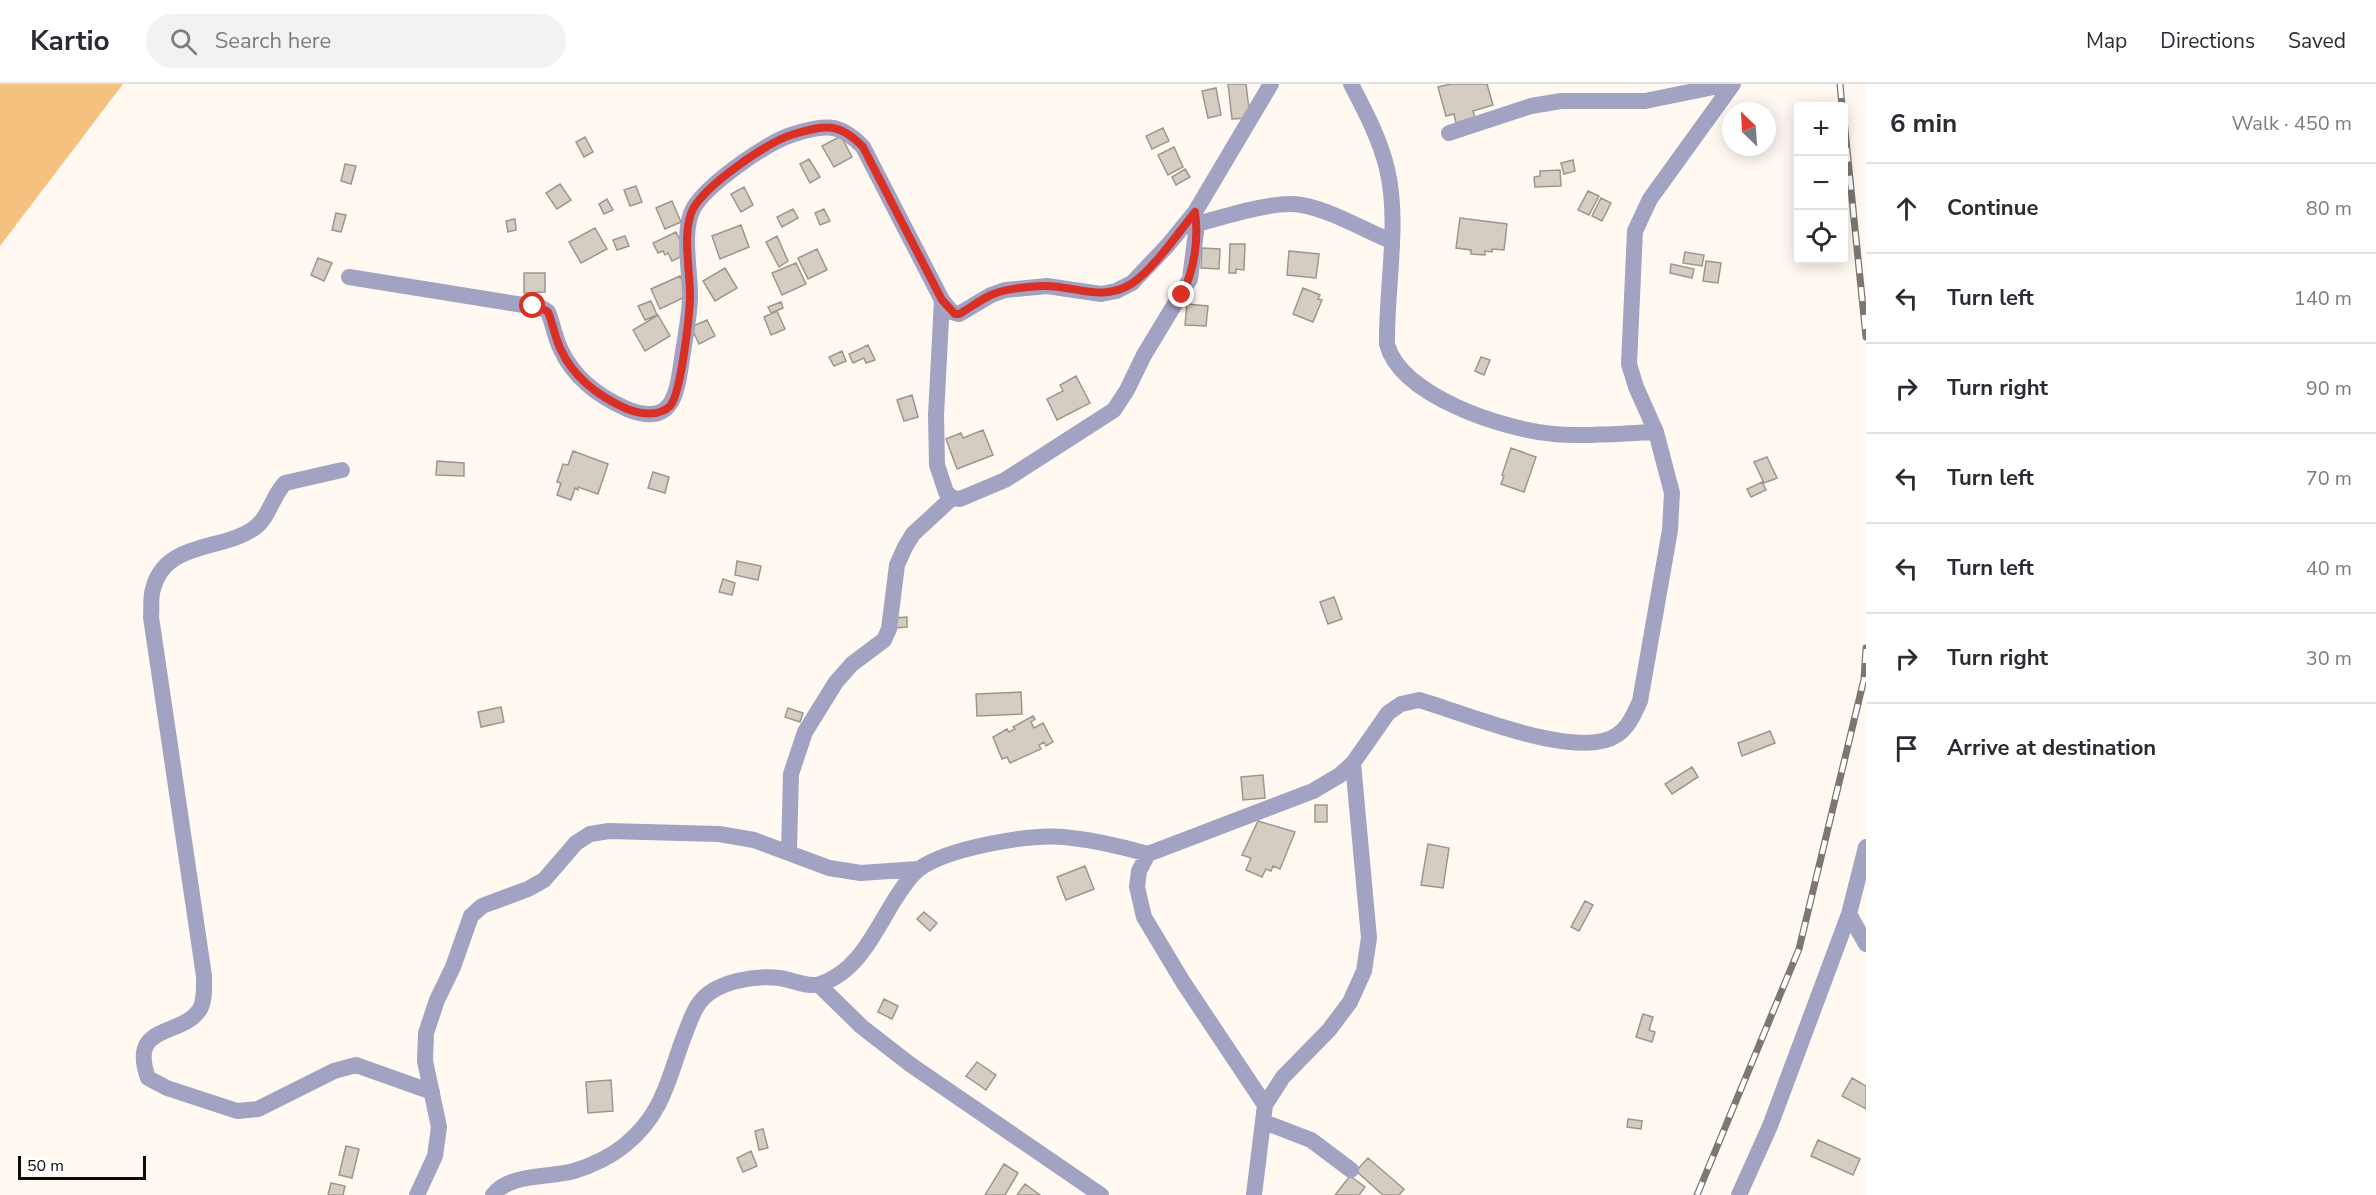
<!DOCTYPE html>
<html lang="en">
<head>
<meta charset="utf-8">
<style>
	:root { --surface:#fff; --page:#f2f2f3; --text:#2b2b33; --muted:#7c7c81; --line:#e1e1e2 }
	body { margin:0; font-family:"Nunito Sans",sans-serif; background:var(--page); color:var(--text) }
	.controls { position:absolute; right:18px; top:18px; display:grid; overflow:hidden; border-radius:6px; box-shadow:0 3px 15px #0003 }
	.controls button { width:54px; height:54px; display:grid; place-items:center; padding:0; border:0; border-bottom:2px solid var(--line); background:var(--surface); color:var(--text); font:30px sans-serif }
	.compass { position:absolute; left:1722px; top:18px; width:54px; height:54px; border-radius:50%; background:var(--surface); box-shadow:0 3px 15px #0003; rotate:335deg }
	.scale { position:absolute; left:18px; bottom:15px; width:128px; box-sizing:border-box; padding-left:6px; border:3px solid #0e0b08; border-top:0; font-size:16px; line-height:21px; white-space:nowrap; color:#0e0b08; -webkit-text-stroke:4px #fff; paint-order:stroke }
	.stop { position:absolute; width:18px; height:18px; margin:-14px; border:4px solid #d93025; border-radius:50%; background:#fff }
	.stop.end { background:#d93025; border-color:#fff; box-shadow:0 2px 6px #0008 }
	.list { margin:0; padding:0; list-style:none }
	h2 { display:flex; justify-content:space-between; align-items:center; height:78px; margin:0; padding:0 24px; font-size:26px }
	h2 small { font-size:20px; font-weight:400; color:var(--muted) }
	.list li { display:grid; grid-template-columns:39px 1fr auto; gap:18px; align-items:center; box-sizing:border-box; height:90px; padding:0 24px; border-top:2px solid var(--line) }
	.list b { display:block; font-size:22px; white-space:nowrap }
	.list em { font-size:20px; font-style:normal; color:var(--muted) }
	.icon { flex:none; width:33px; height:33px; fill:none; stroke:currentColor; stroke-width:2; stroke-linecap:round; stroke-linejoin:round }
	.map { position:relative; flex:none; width:1866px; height:1111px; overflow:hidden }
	header { display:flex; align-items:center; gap:36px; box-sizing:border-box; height:84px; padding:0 30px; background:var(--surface); border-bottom:2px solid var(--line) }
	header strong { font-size:28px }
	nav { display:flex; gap:33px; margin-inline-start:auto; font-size:21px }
	.search { width:420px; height:54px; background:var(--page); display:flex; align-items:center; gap:15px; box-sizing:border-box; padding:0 21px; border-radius:33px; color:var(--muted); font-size:22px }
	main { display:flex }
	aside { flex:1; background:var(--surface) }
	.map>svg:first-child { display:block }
	.forest { fill:#f5c17e }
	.building { fill:#d6cdc2; stroke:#9e968c; stroke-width:1.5 }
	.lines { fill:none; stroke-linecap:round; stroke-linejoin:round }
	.minor { stroke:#a2a2c2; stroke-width:16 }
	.rail-casing { stroke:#7c7773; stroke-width:7 }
	.rail { stroke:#fff; stroke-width:4.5; stroke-dasharray:14; stroke-linecap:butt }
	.route { stroke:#d93025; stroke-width:8 }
</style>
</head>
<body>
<header>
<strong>Kartio</strong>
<div class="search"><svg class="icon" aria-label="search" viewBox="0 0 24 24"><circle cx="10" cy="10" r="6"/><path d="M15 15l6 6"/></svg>Search here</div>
<nav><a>Map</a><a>Directions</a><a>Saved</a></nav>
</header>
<main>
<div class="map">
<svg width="1866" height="1111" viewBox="0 0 1866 1111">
	<rect width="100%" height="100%" fill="#fff9f2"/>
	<path class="forest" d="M0,0h123l-123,162z"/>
	<path class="building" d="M1228,0h18l4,34 -18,1z
		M1451,0h36l6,21 -20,6 2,6 -19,6 -2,-9 -8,2 -8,-29z
		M1216,4l5,27 -13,3 -6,-27z
		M1163,44l6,13 -17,8 -6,-13z
		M841,52l11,21 -18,10 -12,-21z
		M585,53l8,15 -9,5 -8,-15z
		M1174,63l9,20 -15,8 -10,-20z
		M809,75l11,18 -10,6 -10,-19z
		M1573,76l2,11 -11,3 -3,-11z
		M345,80l11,2 -5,18 -10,-3z
		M1185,85l5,8 -14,8 -4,-8z
		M1560,86l1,16 -26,1 -1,-10 6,-1v-5z
		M560,100l11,16 -14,9 -11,-16z
		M636,102l6,16 -12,4 -6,-16z
		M744,103l9,18 -12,7 -10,-18z
		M1588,107l11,5 -10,19 -11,-5z
		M1601,114l10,5 -9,18 -10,-5z
		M607,115l6,11 -9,4 -5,-10z
		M672,117l9,21 -16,7 -9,-21z
		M793,125l5,9 -16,9 -5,-10z
		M824,125l6,12 -10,4 -5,-12z
		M336,129l10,2 -5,17 -9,-2z
		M1460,134l47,6 -3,26 -12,-1v3l-7,-1v4l-14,-1v-4l-15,-2z
		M515,135l1,11 -8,2 -2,-11z
		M741,141l8,22 -29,12 -8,-23z
		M595,144l12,21 -26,14 -12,-21z
		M676,148l11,22 -15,7 -4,-8 -3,2 -2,-4 -5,2 -5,-10z
		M625,152l4,10 -12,4 -4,-10z
		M777,152l11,25 -9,6 -13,-25z
		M1230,160h15l-1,26 -8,-1v4h-7z
		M1202,164l18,1 -1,20 -18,-1z
		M817,165l10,21 -19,9 -10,-21z
		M1289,167l30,3 -3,24 -29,-3z
		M1685,168l19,3 -2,11 -19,-3z
		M318,174l14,5 -8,18 -13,-6z
		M1706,177l15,2 -3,20 -15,-2z
		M796,179l10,21 -24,11 -10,-22z
		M1671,180l23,5 -2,9 -22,-5z
		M725,184l12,20 -22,13 -12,-20z
		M524,189h21v19l-21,1z
		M680,192l9,19 -29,14 -9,-20z
		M1303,204l17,7 -2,4 4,1 -9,22 -20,-8z
		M651,217l6,14 -12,5 -7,-14z
		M781,218l2,6 -12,5 -3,-6z
		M1187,220l21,2 -2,20 -21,-1z
		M777,227l8,18 -14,6 -7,-18z
		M658,231l12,21 -25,15 -12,-21z
		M707,236l8,16 -16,8 -8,-17z
		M868,261l7,15 -9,3 -2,-5 -11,5 -4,-9z
		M842,267l4,10 -12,5 -5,-9z
		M1481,273l9,3 -6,15 -9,-4z
		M1076,292l14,27 -33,17 -10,-21 16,-8 -3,-6z
		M912,311l6,22 -14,4 -7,-21z
		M983,346l10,25 -36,14 -11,-30 15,-6 2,5z
		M1511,364l25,9 -12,35 -23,-8 3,-8 -2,-1z
		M573,367l35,13 -10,30 -20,-7v3l-3,-2 -4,12 -14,-5 4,-12 -4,-1 6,-18 5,1z
		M1767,373l10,21 -13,5 -10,-21z
		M437,377l27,2v13l-28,-1z
		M653,388l16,5 -4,16 -17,-5z
		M1762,398l4,8 -15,7 -4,-8z
		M737,477l24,5 -3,14 -23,-5z
		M723,495l12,4 -3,12 -13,-3z
		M1334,513l8,22 -14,5 -8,-22z
		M907,533v10l-12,1v-10z
		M1021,608l1,22 -45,2 -1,-22z
		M501,623l3,15 -23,5 -3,-15z
		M788,624l15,5 -3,9 -15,-5z
		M1033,632l2,3 -4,3 3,6 9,-5 10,19 -7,4 -2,-4 -5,3 2,4 -31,14 -3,-6 -5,2 -9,-22 14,-8 2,3 6,-3 -2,-2z
		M1770,647l5,12 -33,13 -4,-13z
		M1692,683l6,10 -26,17 -7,-10z
		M1263,691l2,23 -22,2 -2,-23z
		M1315,721h12v17h-12z
		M1258,737l37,11 -15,37 -7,-3 -2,5 -5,-2 -4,8 -16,-7 5,-12 -9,-3z
		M1428,760l21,4 -6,40 -22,-3z
		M1085,782l9,23 -28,11 -9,-23z
		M1585,817l8,4 -14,26 -8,-4z
		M924,828l13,11 -7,8 -13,-12z
		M884,915l14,7 -6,13 -14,-7z
		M1643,930l10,3 -4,13 6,2 -3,10 -16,-5z
		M977,978l19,13 -10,15 -20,-14z
		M1852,994l14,8v23l-24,-13z
		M611,996l2,31 -25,2 -2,-31z
		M1628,1035l14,2 -1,8 -14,-2z
		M763,1045l5,19 -9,2 -4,-19z
		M1818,1056l42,19 -7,16 -42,-19z
		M346,1062l13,3 -7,29 -13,-3z
		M751,1067l6,15 -14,6 -6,-14z
		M1368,1074l36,31 -5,6h-16l-27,-24z
		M1004,1080l14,9 -13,22h-20z
		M1350,1092l15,11 -6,8h-24z
		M331,1099l14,3 -2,9h-15z
		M1025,1100l15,11h-23z"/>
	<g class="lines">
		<path class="minor" d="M1351,0c14,27 29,55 36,85 13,53 -1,120 0,175 13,52 118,86 167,90 34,3 68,-1 102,-2
			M1449,49l82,-27 30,-5h84l84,-17
			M1197,140c26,-7 78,-24 104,-19 30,5 61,24 90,36
			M349,193l193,31 6,4c5,12 7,26 13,38 13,28 39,47 66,59 47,19 50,-17 55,-51 3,-19 7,-39 8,-59 1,-25 -9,-67 3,-90 13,-24 74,-67 101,-75 32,-9 45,-12 69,13l79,153 10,12 7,2 32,-19 14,-5 42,-4 54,8 15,-3 16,-8 36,-38 27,-33 76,-128
			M942,216l-6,115 1,50 9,27 6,6 8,1 45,-19 109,-70 13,-20 17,-35 46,-76 7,-55 -2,-12
			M342,386l-57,13c-13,13 -16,36 -32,46 -32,22 -88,12 -100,60 -3,9 -1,20 -2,28l53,359c0,10 1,24 -4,33 -18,29 -72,13 -52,69l19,10 70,23 21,-2 76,-38 22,-6 76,27
			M789,767l2,-77 14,-42 31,-50 16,-18 32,-24 5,-11 8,-64 8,-18 8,-13 39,-36
			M1849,830l17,30
			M819,901l43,42 49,38 190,130
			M1265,1021l18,-28 46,-47 21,-28 14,-31 5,-33 -16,-175
			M1264,1038l47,18 40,30
			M417,1111l18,-39 4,-29 -14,-66 1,-28 11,-33 16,-33 18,-51 11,-10 46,-17 16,-9 32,-37 14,-9 19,-3 110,3 35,6 75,28 32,5 57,-4
			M493,1111c17,-22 56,-17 81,-24 17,-5 38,-15 52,-27 36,-29 42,-64 57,-105 5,-12 9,-27 17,-37 16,-21 56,-27 80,-24 12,2 29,10 40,6 44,-14 59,-65 84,-98 4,-6 10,-13 15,-17 29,-21 109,-35 145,-32 29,3 56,9 84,17
			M1254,1111l11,-90 -82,-123 -39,-65 -7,-30 2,-16 9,-17 165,-63 27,-16 13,-12 35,-50 13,-9 18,-4c43,12 159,62 198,35 12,-8 17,-21 23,-34l30,-171 2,-37 -16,-61 -20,-45 -7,-23 6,-133 15,-32 83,-115
			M1739,1111l31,-69 79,-212 17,-67"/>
		<g class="rail-casing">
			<path id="rail" d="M1840,0l2,22
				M1844,36l22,217
				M1697,1111l102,-246 65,-270 2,-31"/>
		</g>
		<use href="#rail" class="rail"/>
	</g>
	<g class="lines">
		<path class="route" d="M533,222l9,2 6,4c5,12 7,26 13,38 13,28 39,47 66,59 13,5 32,8 43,-3 11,-12 19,-88 20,-107 1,-25 -9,-67 3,-90 13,-24 74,-67 101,-75 32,-9 45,-12 69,13l79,153 13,14h4c11,-6 21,-14 32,-19 16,-7 37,-8 54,-9 31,0 57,16 86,-2 20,-12 49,-53 64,-72 4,28 -1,58 -13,83"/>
	</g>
</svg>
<div class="controls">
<button>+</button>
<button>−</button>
<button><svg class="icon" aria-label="locate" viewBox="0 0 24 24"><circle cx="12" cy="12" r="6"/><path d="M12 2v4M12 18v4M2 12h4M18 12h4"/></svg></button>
</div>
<svg class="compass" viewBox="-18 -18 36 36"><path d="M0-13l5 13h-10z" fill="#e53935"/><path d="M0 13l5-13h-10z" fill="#7c7c81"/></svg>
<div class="scale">50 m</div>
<div class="stop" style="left:533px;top:222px"></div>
<div class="stop end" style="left:1182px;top:211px"></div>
</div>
<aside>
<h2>6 min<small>Walk · 450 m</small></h2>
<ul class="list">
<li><svg class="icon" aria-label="ahead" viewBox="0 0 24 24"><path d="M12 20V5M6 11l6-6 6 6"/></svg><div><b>Continue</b></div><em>80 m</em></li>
<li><svg class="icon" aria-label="left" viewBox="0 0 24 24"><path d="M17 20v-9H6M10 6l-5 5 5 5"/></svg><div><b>Turn left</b></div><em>140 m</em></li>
<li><svg class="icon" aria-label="right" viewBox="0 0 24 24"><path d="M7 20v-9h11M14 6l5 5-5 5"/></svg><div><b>Turn right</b></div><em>90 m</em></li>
<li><svg class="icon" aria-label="left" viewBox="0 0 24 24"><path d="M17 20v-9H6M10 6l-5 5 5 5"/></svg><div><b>Turn left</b></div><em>70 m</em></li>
<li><svg class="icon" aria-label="left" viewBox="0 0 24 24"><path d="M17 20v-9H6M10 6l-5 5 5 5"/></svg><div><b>Turn left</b></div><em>40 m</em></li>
<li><svg class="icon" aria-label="right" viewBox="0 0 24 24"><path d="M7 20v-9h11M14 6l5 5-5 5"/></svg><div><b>Turn right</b></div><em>30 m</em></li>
<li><svg class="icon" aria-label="arrive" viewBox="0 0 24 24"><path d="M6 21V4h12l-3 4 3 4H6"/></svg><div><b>Arrive at destination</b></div></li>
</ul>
</aside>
</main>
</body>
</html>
